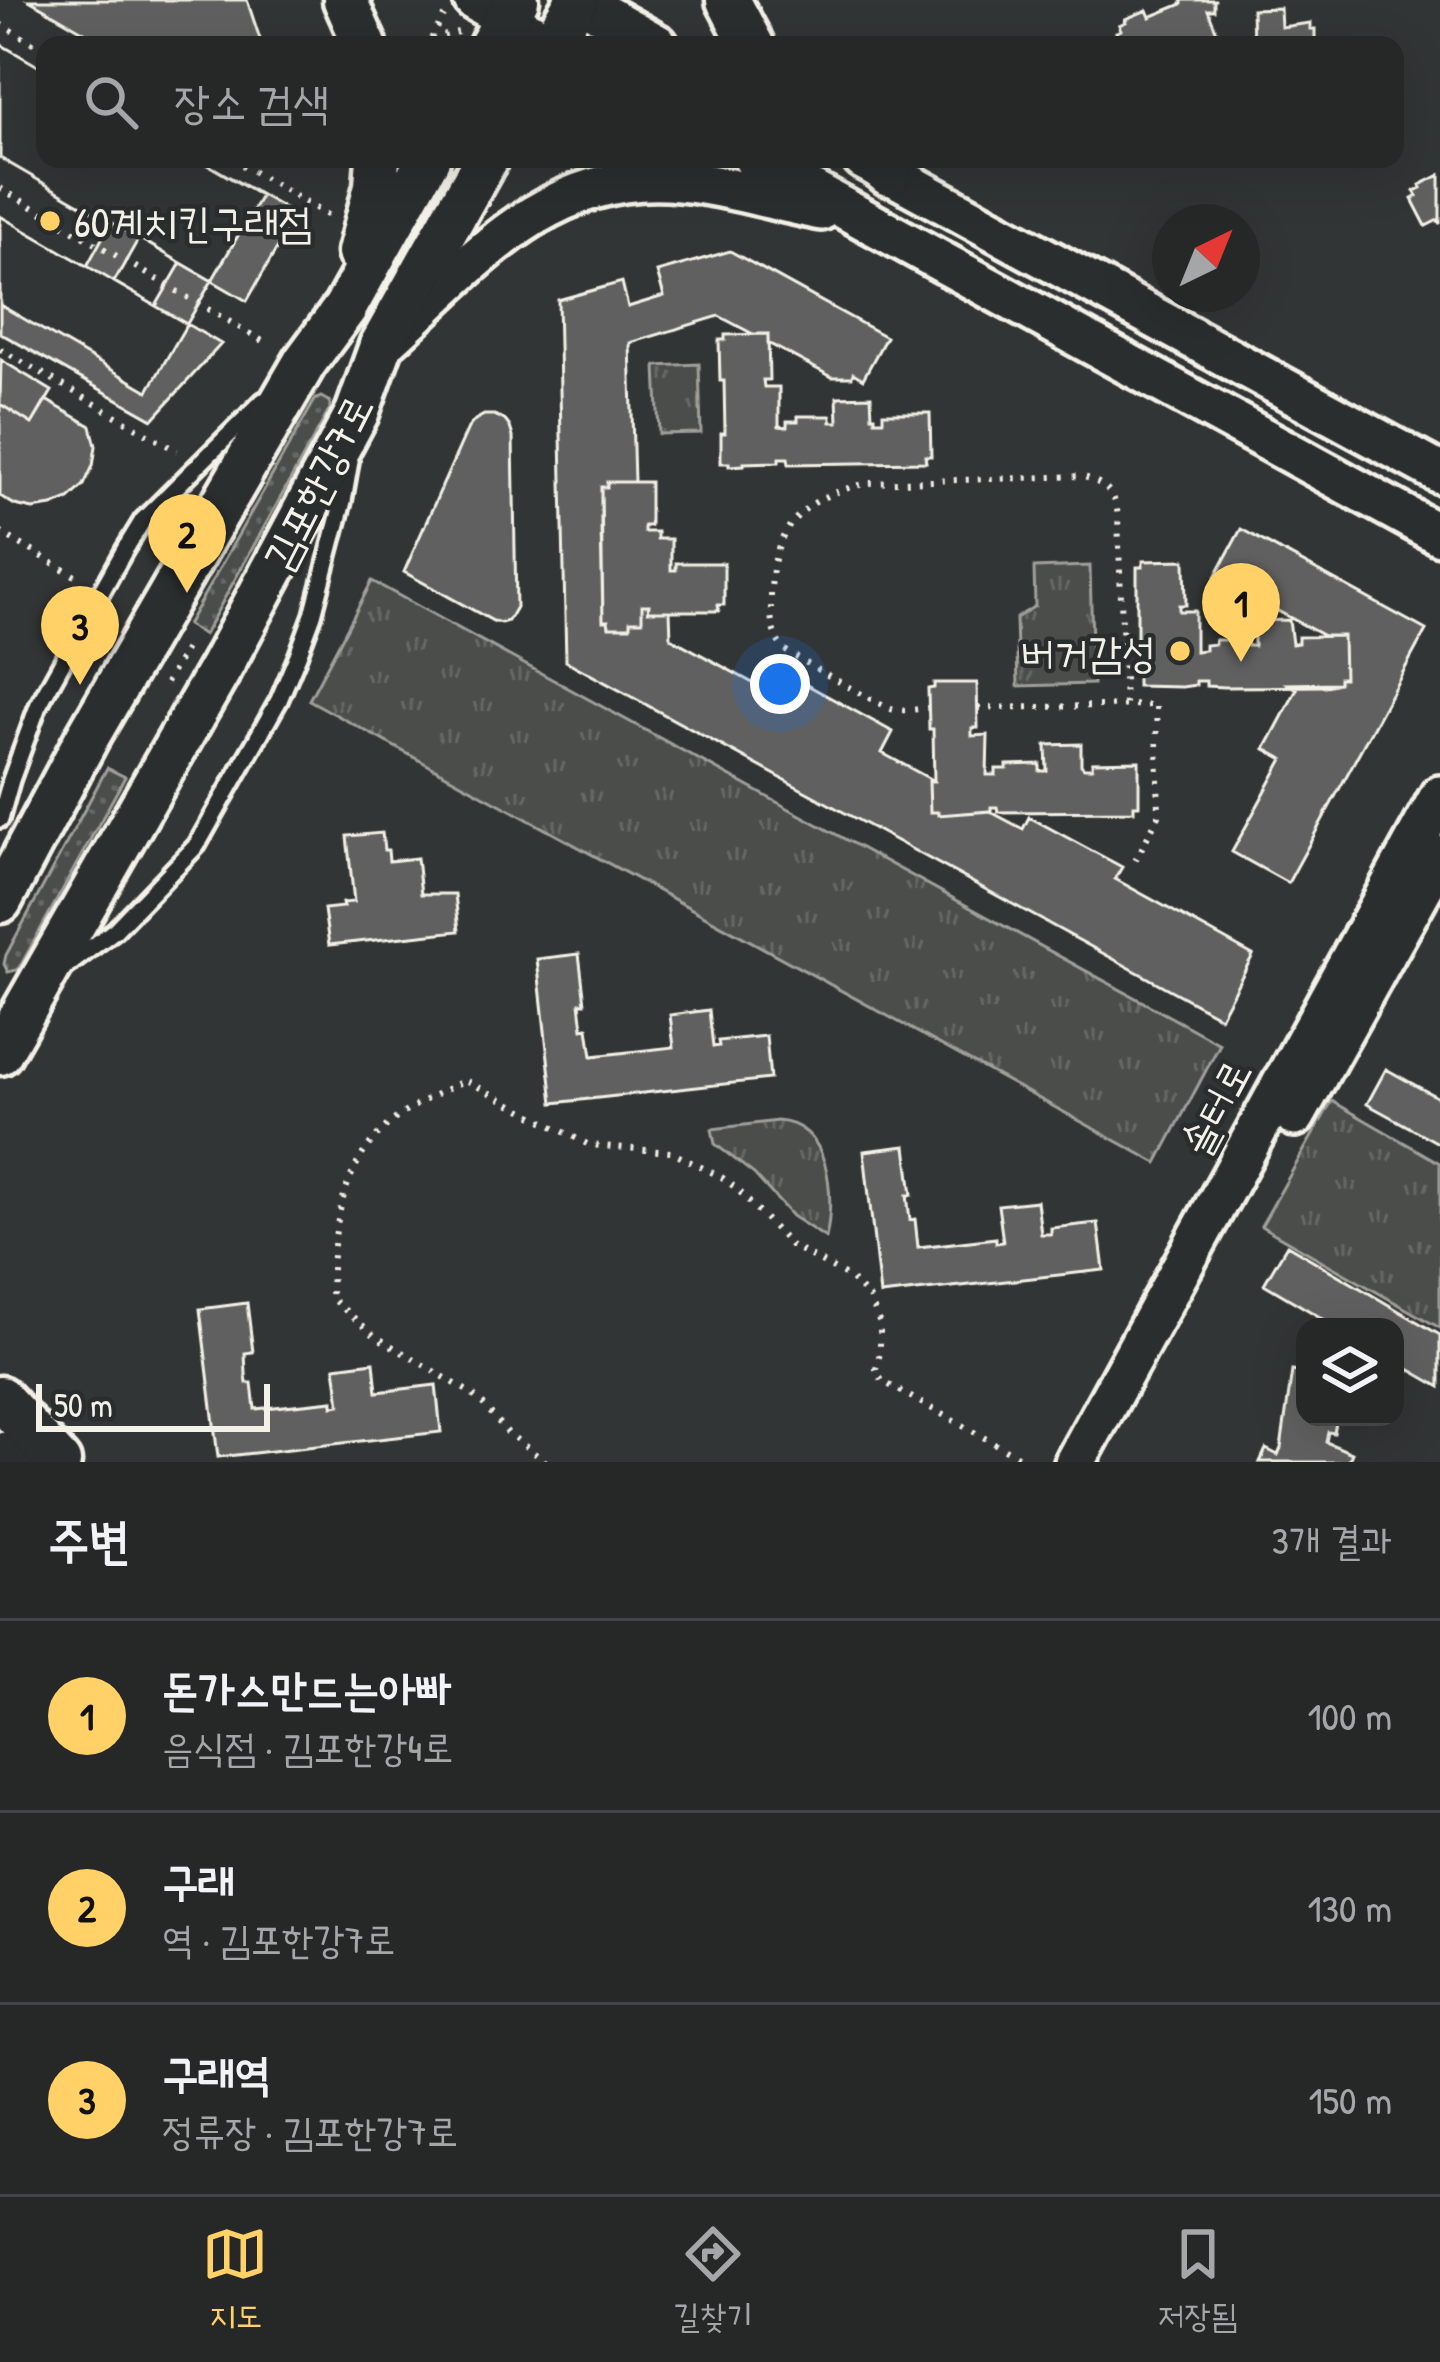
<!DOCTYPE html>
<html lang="ko">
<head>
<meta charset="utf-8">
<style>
	:root { --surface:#262828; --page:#323434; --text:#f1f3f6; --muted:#a4a6a8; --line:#424445; --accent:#ffd166 }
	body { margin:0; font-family:"Patrick Hand","Poor Story",sans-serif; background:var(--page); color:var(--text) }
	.controls { position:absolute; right:36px; bottom:36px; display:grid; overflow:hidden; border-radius:24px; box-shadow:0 12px 48px #0002 }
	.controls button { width:108px; height:108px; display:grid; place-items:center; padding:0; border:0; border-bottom:3px solid var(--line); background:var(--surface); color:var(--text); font:60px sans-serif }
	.compass { position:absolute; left:1152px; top:204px; width:108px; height:108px; border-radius:50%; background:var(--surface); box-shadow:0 12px 48px #0002; rotate:43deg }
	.scale { position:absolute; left:36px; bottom:30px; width:234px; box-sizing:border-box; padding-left:12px; border:6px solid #f4f1e8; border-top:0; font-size:33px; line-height:42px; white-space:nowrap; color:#f4f1e8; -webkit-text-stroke:9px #2a2d2e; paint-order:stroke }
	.you { position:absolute; left:780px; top:684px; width:42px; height:42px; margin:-30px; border:9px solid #fff; border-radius:50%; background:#1a73e8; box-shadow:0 0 0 18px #1a73e833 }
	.badge { display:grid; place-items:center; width:78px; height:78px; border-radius:50%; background:var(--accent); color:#111; font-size:39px; font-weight:700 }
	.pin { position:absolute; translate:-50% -99px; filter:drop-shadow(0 3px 6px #0008) }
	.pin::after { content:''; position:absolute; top:63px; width:42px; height:36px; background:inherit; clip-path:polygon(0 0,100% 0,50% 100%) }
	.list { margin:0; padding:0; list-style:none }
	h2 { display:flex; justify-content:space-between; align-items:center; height:156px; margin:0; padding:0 48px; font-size:51px }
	h2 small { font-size:39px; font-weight:400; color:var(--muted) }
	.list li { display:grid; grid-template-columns:78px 1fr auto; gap:36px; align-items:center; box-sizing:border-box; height:192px; padding:0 48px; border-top:3px solid var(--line) }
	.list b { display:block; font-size:45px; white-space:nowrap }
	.list p { margin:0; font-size:39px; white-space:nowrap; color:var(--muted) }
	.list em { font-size:39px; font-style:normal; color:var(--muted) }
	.icon { flex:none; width:66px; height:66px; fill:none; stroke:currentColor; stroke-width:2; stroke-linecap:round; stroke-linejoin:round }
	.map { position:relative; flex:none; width:1440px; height:1462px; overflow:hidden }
	.search { position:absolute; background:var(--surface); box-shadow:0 12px 48px #0002; left:36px; right:36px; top:36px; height:132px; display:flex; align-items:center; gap:30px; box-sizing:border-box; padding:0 42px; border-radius:24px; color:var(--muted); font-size:45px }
	.sheet { height:732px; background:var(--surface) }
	nav { display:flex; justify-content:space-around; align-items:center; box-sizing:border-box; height:168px; border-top:3px solid var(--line); background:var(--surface); font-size:33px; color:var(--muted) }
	nav a { display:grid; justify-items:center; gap:6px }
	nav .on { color:var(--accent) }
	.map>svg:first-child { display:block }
	.grass { fill:url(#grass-dots); stroke:#a09f9a; stroke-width:3 }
	.park { fill:url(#park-tufts); stroke:#a09f9a; stroke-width:3 }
	.building { fill:#5f605f; stroke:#f4f1e8; stroke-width:3; fill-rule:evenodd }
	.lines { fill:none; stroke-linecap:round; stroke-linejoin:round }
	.service-casing { stroke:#f4f1e8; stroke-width:24 }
	.tertiary-casing { stroke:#f4f1e8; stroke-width:48 }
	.secondary-casing { stroke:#f4f1e8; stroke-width:51 }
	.path { stroke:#f4f1e8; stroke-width:6; stroke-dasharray:3 9; stroke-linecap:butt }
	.service { stroke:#2a2d2e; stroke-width:15 }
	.tertiary { stroke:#2a2d2e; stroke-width:39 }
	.secondary { stroke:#2a2d2e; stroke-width:42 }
	.poi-dot { fill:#ffd166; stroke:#2a2d2e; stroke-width:4.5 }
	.labels { text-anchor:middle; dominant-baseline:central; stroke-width:9; stroke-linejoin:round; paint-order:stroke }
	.poi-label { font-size:42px; fill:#f4f1e8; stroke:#2a2d2e; text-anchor:start }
	.street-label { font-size:42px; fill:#f4f1e8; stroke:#2a2d2e }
</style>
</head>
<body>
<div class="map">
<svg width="1440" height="1462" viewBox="0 0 1440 1462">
	<defs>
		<pattern id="grass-dots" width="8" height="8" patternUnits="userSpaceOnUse" patternTransform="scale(3)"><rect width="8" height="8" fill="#4b4d4c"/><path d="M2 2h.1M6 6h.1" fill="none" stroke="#666766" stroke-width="1.8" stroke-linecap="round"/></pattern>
		<pattern id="park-tufts" width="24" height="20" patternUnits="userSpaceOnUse" patternTransform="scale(3)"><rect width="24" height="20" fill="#4b4d4c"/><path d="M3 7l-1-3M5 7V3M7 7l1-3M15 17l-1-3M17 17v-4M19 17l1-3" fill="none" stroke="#666766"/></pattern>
	</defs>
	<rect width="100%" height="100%" fill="#323535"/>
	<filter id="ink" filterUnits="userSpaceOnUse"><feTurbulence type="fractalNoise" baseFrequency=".00833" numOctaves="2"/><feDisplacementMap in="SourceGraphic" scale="24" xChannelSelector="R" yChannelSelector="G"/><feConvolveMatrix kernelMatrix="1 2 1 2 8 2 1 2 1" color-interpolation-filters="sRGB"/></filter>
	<g filter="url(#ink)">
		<path class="grass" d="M321,397l9,5v7l-126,226 -17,-10 128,-225z
			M107,768l18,9 -103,186 -5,7 -9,2 -4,-8 2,-9z"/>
		<path class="park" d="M699,364l2,69 -42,1 -3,-68z
			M1090,566l3,118 -75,2 -2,-68 19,-12 -1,-38z
			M372,581l848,463 -63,119 -848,-463z
			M1332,1101l108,62v165l-179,-102z
			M777,1121c54,3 58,75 49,117l-34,-22 -38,-42 -39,-30 -3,-15z"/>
		<path class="building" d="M29,0h218l15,45h-155z
			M1182,0h34l-2,1v9h-6l12,30 -10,5h-89l-5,-13 5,-2 -2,-5 7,-3 -1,-3 22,-9 3,7 32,-13z
			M1280,8l1,19 29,-4v6h5v16h-62l-1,-36z
			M0,44l45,26v89h153l98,56 -49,86 -247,-143z
			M0,44l45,26v89h153l63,37 -113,195 -148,-86v-89l87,50 24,-44 -111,-64zM139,238l42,25 -25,43 -42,-24z
			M1440,175v49l-2,-4 -12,6 -14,-27 5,-3 -3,-5 7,-3 -1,-3z
			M0,216l87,50 134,78 -68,75 -153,-86z
			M730,251l156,86 -23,42 -10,-6 -1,4h-20l-64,-34v-9h-15l-34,-18 -89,27 4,139h-27v5h-6l2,134h5l1,6h21v-6h12v-16h7l-1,6h22l1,27 109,60 11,-22 102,56 -11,21 52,28h-5l1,31h8v3l51,-4 34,18 6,-12 93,50 -7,12 138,76 -33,62 -654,-356 -8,-361 64,-18 6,25 36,-11 -7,-24z
			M768,334l1,46h-6l1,7h15v39l8,1v-6h11v-5h33v6h7l-1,-25 34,-1 1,20h3v4h8v-7h47l1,43h-6l1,6 -137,2 -1,-6h-9v4l-35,1v2l-15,1v-3h-8v-30h4l-1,-52h-4l-1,-41h6v-5z
			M1,360l51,31 -20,33 -32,-20z
			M46,400l45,26 5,20 -3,20 -9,19 -15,14 -17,7 -19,3 -18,-4 -15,-9v-92l32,20z
			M484,415h10l10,4 6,8 3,10 3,170 -8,14 -7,2 -8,-2 -89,-49 64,-144 7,-8z
			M607,482h43v44h-6v6h13v7h14v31h5v-7h48v42h-6l1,6h-71l1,-6h-7v16h-12v6h-21l-1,-6h-5l-2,-95v-39h6z
			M1241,529l185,101 -138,253 -56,-31 51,-93 -18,-10 32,-60 -9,-5 51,-1v-5h5l-1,-42h-19l-109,-59z
			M1185,560l1,45h-7v6h16v40l10,-1v-5l10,-1v-4h32l1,6h6v-25l35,-1 3,24 6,-1v-6l45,-1 1,42h-5v5l-13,3 -102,1 -18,-1v-5h-10v4l-14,2 -45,-1v-119h6v-6z
			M934,683h43l1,45h-6v8l16,-1 -1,40h9v-6h11v-4l33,-1v7h7l-1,-26 35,-1v21l3,3h8v-6l47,-1v44h-5v6l-136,1 -1,-5h-6v4l-53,4v-3h-8l-1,-31h5l-1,-52h-4l-1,-40 6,-1z
			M382,833l2,17h4l1,11 28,-3 4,36h34l4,37 -130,14 -5,-36 19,-2 -1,-4 12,-1 -7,-66z
			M579,954l6,49h-5l3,26 5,-1 4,28 82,-9 -4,-32 39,-5 4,37 6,-1 -1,-5 48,-5 4,43 -217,24 -16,-144z
			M1386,1069l54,30v45l-73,-40z
			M906,1146l6,49h-5l3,25 5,-1 3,28 78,-9v5l7,-1 -5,-37 39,-4 4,33h10v-6l47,-5 6,47 -224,25 -16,-144z
			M1287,1245l153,90v52l-45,-26v-34h-58l-73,-43z
			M247,1303l6,49 -8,1 1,21 1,9h5l3,26 78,-8v5l7,-1 -5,-38 39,-5 3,30 59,-7 5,47 -223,25 -18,-148z
			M1292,1371l13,2v44h32l-3,16 -6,-1 -2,10 26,11 -4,9h-88l6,-13 12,6 3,-7z"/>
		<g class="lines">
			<g class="service-casing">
				<path id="service" d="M0,819l11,-39 27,-74 86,-155 19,-31 120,-119
					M63,969l52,-39 82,-85 82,-145 19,-45 15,-40 30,-114 7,-40"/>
			</g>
			<g class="tertiary-casing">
				<path id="tertiary" d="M474,0l78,45
					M578,0l80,45
					M754,159l686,376
					M863,159l577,314
					M390,338c82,-74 156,-165 278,-158 51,3 103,20 153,30
					M1295,1116l145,-260
					M0,1452l17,10
					M1075,1462l365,-666"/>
			</g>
			<g class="secondary-casing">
				<path id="secondary" d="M345,0l20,45
					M728,0l24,45
					M491,45l26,-45
					M551,45l26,-45
					M871,159l18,15
					M359,252l17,-66 2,-27
					M0,901l88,-165 217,-374 40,-54 83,-149
					M0,1053l221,-386 136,-254 24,-67 105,-187
					M0,1398l59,64"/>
			</g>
			<path class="path" d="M0,24l45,26
				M422,45l9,-6 27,-7
				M441,45l-10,-6 13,-23
				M232,159l100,59
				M0,188l266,155
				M0,349l177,102
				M0,532l77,45
				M166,683l20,-35 5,3
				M929,708c-11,1 -27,4 -38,1 -8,-2 -100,-54 -106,-59 -15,-15 -14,-34 -14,-53 0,-68 31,-101 98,-114l213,-7c24,9 33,14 36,41l7,189
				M978,708l178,-3 3,110 -24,46
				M546,1462l-38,-29 -24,-28 -15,-13 -94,-56 -44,-38c1,-62 8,-132 59,-175 22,-18 50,-30 75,-43l124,65 82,7 52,26 14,11 53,56 60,33 20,21 10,25v29l-4,16 6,12 146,81"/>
			<use href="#service" class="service"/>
			<use href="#tertiary" class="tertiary"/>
			<use href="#secondary" class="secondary"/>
		</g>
	</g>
	<g class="poi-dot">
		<circle cx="50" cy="221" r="12"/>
		<circle cx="1180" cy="651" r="12"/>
	</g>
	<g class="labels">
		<g class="poi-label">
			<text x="74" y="221">60계치킨구래점</text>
			<text x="1156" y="651" text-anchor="end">버거감성</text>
		</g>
		<g class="street-label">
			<text transform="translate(317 482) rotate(-63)">김포한강7로</text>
			<text transform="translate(1215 1107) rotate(-62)">솔터로</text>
		</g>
	</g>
</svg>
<div class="controls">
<button><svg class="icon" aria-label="layers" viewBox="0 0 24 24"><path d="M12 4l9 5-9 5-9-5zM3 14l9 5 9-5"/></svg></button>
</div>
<svg class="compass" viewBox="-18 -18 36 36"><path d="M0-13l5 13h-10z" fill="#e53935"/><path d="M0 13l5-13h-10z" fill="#a4a6a8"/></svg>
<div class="scale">50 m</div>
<div class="you"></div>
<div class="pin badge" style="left:1241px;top:662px">1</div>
<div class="pin badge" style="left:187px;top:593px">2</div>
<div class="pin badge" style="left:80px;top:685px">3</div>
<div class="search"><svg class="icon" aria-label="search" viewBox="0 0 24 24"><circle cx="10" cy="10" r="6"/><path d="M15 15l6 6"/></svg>장소 검색</div>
</div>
<section class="sheet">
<h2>주변<small>3개 결과</small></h2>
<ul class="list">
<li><span class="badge">1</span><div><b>돈가스만드는아빠</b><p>음식점 · 김포한강4로</p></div><em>100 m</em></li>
<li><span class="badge">2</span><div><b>구래</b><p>역 · 김포한강7로</p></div><em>130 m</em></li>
<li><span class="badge">3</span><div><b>구래역</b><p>정류장 · 김포한강7로</p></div><em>150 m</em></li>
</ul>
</section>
<nav>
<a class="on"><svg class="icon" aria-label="map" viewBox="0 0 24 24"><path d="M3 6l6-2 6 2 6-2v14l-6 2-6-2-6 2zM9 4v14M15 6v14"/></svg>지도</a>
<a><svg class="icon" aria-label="directions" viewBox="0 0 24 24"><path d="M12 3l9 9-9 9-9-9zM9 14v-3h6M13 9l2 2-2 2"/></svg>길찾기</a>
<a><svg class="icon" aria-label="saved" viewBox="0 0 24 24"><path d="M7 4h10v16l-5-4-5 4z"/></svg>저장됨</a>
</nav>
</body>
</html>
